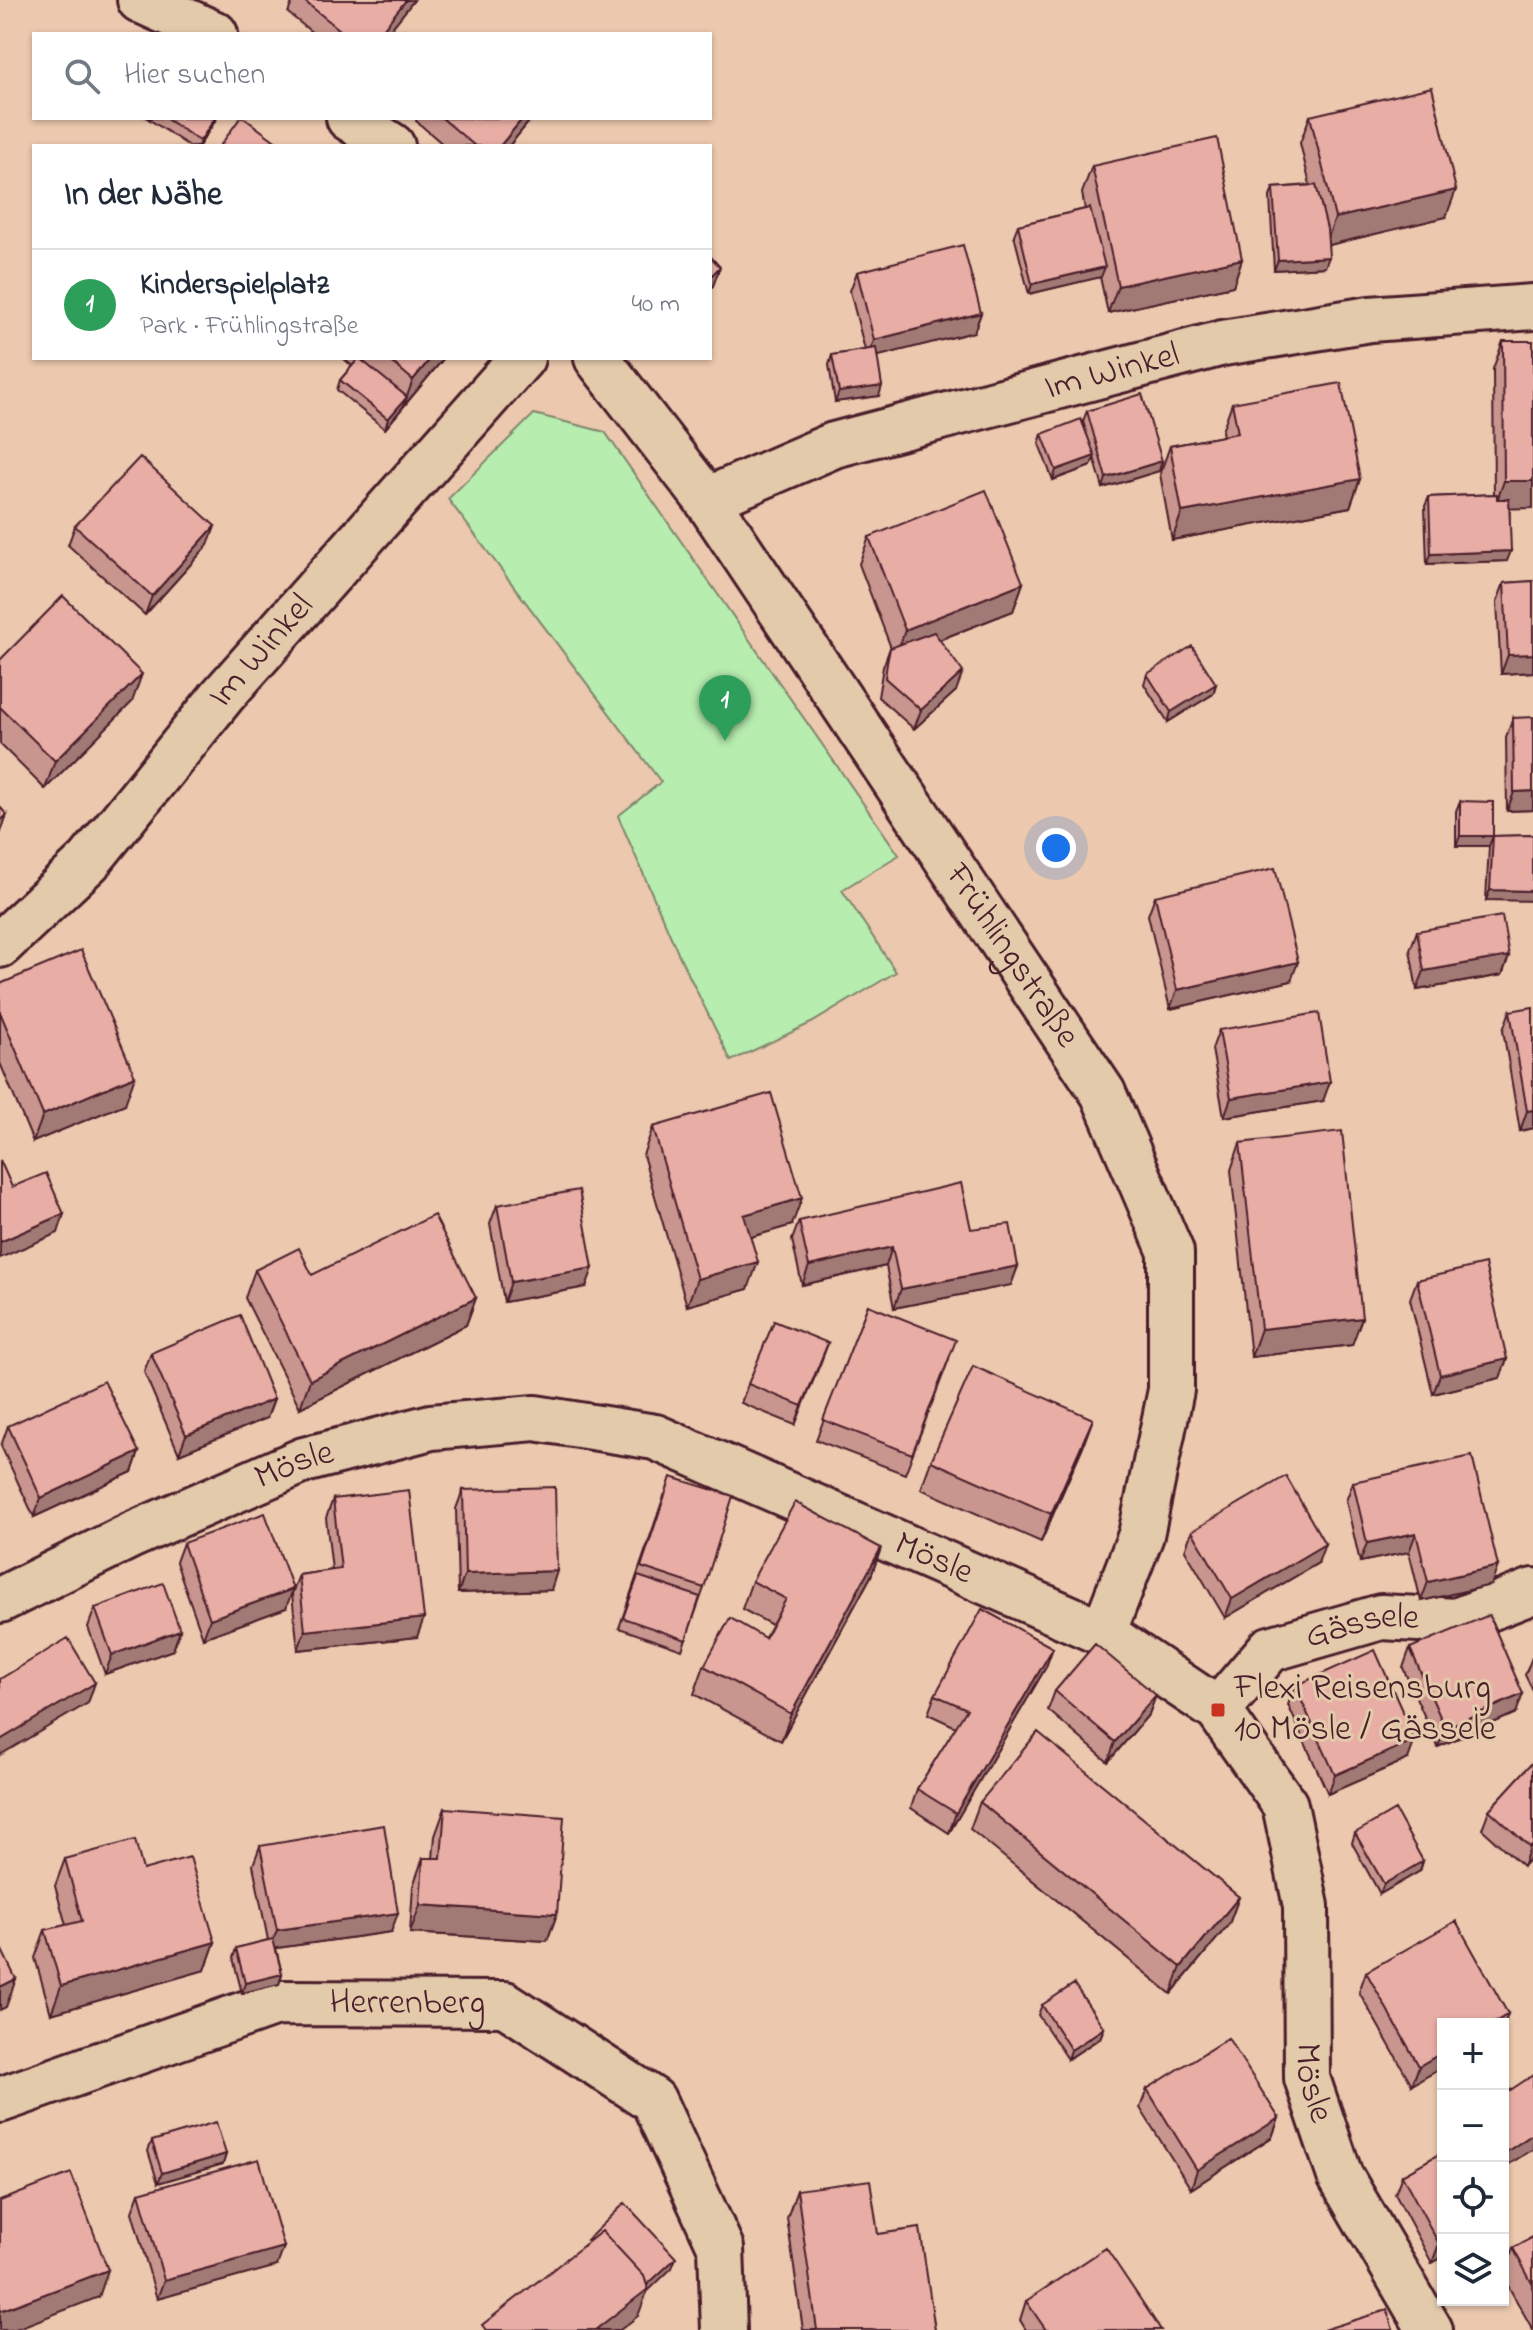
<!DOCTYPE html>
<html lang="de">
<head>
<meta charset="utf-8">
<style>
	:root { --surface:#fff; --page:#f2f2f3; --text:#1f2937; --muted:#747a83; --line:#e0e1e3; --accent:#d93025 }
	body { margin:0; font-family:"Indie Flower",sans-serif; background:var(--page); color:var(--text) }
	.controls { position:absolute; right:24px; bottom:24px; display:grid; overflow:hidden; border-radius:0px; box-shadow:0 2px 6px #0004 }
	.controls button { width:72px; height:72px; display:grid; place-items:center; padding:0; border:0; border-bottom:2px solid var(--line); background:var(--surface); color:var(--text); font:40px sans-serif }
	.you { position:absolute; left:1056px; top:848px; width:28px; height:28px; margin:-20px; border:6px solid #fff; border-radius:50%; background:#1a73e8; box-shadow:0 0 0 12px #1a73e833 }
	.badge { display:grid; place-items:center; width:52px; height:52px; border-radius:50%; background:var(--accent); color:#fff; font-size:26px; font-weight:700 }
	.pin { position:absolute; translate:-50% -66px; filter:drop-shadow(0 2px 4px #0008) }
	.pin::after { content:''; position:absolute; top:42px; width:28px; height:24px; background:inherit; clip-path:polygon(0 0,100% 0,50% 100%) }
	.list { margin:0; padding:0; list-style:none }
	h2 { display:flex; justify-content:space-between; align-items:center; height:104px; margin:0; padding:0 32px; font-size:34px }
	h2 small { font-size:26px; font-weight:400; color:var(--muted) }
	.list li { display:grid; grid-template-columns:52px 1fr auto; gap:24px; align-items:center; box-sizing:border-box; height:112px; padding:0 32px; border-top:2px solid var(--line) }
	.list b { display:block; font-size:30px; white-space:nowrap }
	.list p { margin:0; font-size:26px; white-space:nowrap; color:var(--muted) }
	.list em { font-size:26px; font-style:normal; color:var(--muted) }
	.icon { flex:none; width:44px; height:44px; fill:none; stroke:currentColor; stroke-width:2; stroke-linecap:round; stroke-linejoin:round }
	.map { position:relative; flex:none; width:1533px; height:2330px; overflow:hidden }
	.search { position:absolute; background:var(--surface); box-shadow:0 2px 6px #0004; left:32px; top:32px; width:680px; height:88px; display:flex; align-items:center; gap:20px; box-sizing:border-box; padding:0 28px; border-radius:0px; color:var(--muted); font-size:30px }
	.panel { position:absolute; background:var(--surface); box-shadow:0 2px 6px #0004; left:32px; top:144px; width:680px; height:216px; border-radius:0px }
	.map>svg:first-child { display:block }
	.green { fill:#b7edaf; stroke:#80866d; stroke-width:2 }
	.lines { fill:none; stroke-linecap:round; stroke-linejoin:round }
	.minor-casing { stroke:#4a1f2b; stroke-width:50 }
	.minor { stroke:#e3caab; stroke-width:44 }
	.wall { fill:#c8968e; stroke:#4a1f2b; stroke-width:2 }
	.shaded-wall { fill:#a27a74; stroke:#4a1f2b; stroke-width:2 }
	.building { fill:#e8aea5; stroke:#4a1f2b; stroke-width:2 }
	.poi-dot { fill:#c8321e; stroke:#e3caab; stroke-width:3 }
	.labels { text-anchor:middle; dominant-baseline:central; stroke-width:6; stroke-linejoin:round; paint-order:stroke }
	.street-label { font-size:36px; fill:#4a1f2b; stroke:#e3caab }
	.poi-label { font-size:36px; fill:#4a1f2b; stroke:#e3caab; text-anchor:start }
</style>
</head>
<body>
<div class="map">
<svg width="1533" height="2330" viewBox="0 0 1533 2330">
	<rect width="100%" height="100%" fill="#ebc8ae"/>
	<filter id="ink" filterUnits="userSpaceOnUse"><feTurbulence type="fractalNoise" baseFrequency=".0125" numOctaves="2"/><feDisplacementMap in="SourceGraphic" scale="16" xChannelSelector="R" yChannelSelector="G"/><feConvolveMatrix kernelMatrix="1 2 1 2 8 2 1 2 1" color-interpolation-filters="sRGB"/></filter>
	<g filter="url(#ink)">
		<path class="green" d="M534,414l71,18 294,423 -57,35 54,82 -83,50 -82,39 -53,-108 -60,-137 43,-34 -213,-283z"/>
		<g class="lines">
			<g class="minor-casing">
				<g id="minor">
					<path d="M140,0l75,34"/>
					<path d="M349,118l43,28"/>
					<path id="s1" d="M597,358l110,142 396,593 68,159v138l-30,145 -38,98"/>
					<path id="s2" d="M707,500l127,-55 389,-102 147,-24 163,-12"/>
					<path id="s3" d="M0,945l89,-84 134,-166 299,-337"/>
					<path id="s4" d="M0,1600l132,-65 172,-75 127,-33 104,-9 120,19 448,196 115,77 67,95 21,101 1,172 33,98 90,154"/>
					<path id="s5" d="M1218,1710l52,-61 111,-32 75,4 77,-30"/>
					<path id="s6" d="M0,2100l276,-97 229,1 148,96 68,148 3,82"/>
				</g>
			</g>
			<use href="#minor" class="minor"/>
		</g>
		<path class="wall" d="M293,0h121l-27,34h-73l-26,-21z
			M1310,116l136,101 -118,28 -3,22 -51,3 -4,-73 3,-9 37,-3 -10,-42z
			M147,118h70l-18,28h-10z
			M417,118h115l-23,28h-64l-29,-25z
			M1092,166l150,93 -9,27 -125,27 -8,-36 -71,17 -15,-59 4,-10 67,-16 -3,-16z
			M857,272l124,41 -7,19 -97,24 2,40 -44,6 -6,-37 3,-10 33,-5 -15,-59z
			M1503,341l7,167 -3,53 -80,3 -2,-58 4,-9 65,-3 -1,-125z
			M343,358h101l-59,71 -48,-39 3,-10 12,-14z
			M1232,403l128,76 -10,28 -178,33 -12,-66 10,-28 53,-10 -1,-5z
			M1087,411l75,50 -3,10 -56,17 -9,-31 -3,9 -38,14 -14,-36 3,-10 47,8 -6,-21z
			M75,526h140l-7,19 -63,70 -77,-70z
			M869,537l154,46 -10,28 -74,29 17,51 -42,38 -36,-32 5,-30 7,-19h1l-32,-84z
			M1533,581v91l-32,2 -4,-72 7,-19z
			M0,660l132,42 -87,87 -45,-45z
			M1147,674l69,10 -3,10 -45,28 -24,-38z
			M1513,718l20,92 -26,1 -1,-74z
			M1460,801l33,35 40,-1 -47,65 3,-54h-33v-35z
			M1155,896l136,85 -121,28 -22,-94z
			M1417,931l92,25 -7,19 -85,15 -7,-40z
			M0,984l125,120 -92,38 -33,-79z
			M1510,1011l23,117 -13,3 -17,-101z
			M1219,1030l104,71 -99,16 -12,-68z
			M653,1127l139,98 -41,12 -3,52 -61,17 -44,-151z
			M1240,1143l112,202 -101,12 -20,-187z
			M497,1205l89,82 -82,15 -14,-78z
			M799,1221l172,8 47,37 -7,19 -117,23 -8,-42 -84,19 -10,-45z
			M255,1270l57,5 164,23 -10,27 -166,83 -55,-110z
			M1417,1280l90,79 -7,19 -67,16 -23,-95z
			M868,1305l81,54 -44,115 -89,-34z
			M828,1343l-33,82 -54,-22 7,-19z
			M151,1353l116,65 -88,36 -35,-82z
			M8,1426l131,26 -7,20 -98,45 -33,-71z
			M1083,1446l-42,96 -120,-53 10,-28z
			M1353,1482l138,103 -70,16 -12,-49 -49,10 -14,-61z
			M463,1490l88,100 -93,3 -2,-84z
			M664,1496l40,92 -22,62 -63,-22z
			M333,1499l84,138 -119,13 -6,-56 7,-19 33,-5 -6,-52z
			M1192,1531l126,32 -93,55 -40,-68z
			M183,1543l103,65 -83,30 -27,-76z
			M881,1548l-10,28 -90,165 -87,-47 10,-28 61,-28 7,-13 -30,-16 10,-28z
			M95,1608l85,22 -7,20 -68,24 -17,-47z
			M1410,1648l106,65 -78,34 -35,-79z
			M1533,1655v36l-8,-16z
			M1046,1667l-97,166 -38,-25 6,-19 39,-62 -28,-13 7,-19z
			M1295,1686l113,73 -80,35 -40,-89z
			M1055,1691l101,4 -7,19 -41,48 -60,-52z
			M1533,1762v93l-10,11 -41,-37 7,-19z
			M980,1802l259,95 -10,27 -58,70 -201,-165z
			M445,1808l112,106 -10,27 -137,-8 3,-47 10,-28h10l2,-22z
			M1355,1833l68,28 -3,10 -40,23 -28,-51z
			M260,1846l131,86 -115,16 6,26 -3,10 -37,9 -9,-35 3,-10 32,-8 -15,-75z
			M65,1859l150,83 -10,28 -154,44 -16,-56 10,-28 21,-5 -11,-39z
			M1366,1972l77,52v43l-31,18 -53,-93z
			M1042,2005l62,23 -4,10 -32,21 -30,-44z
			M1147,2089l132,29 -7,19 -81,52 -51,-81z
			M152,2141l74,13 -3,10 -65,19 -10,-32z
			M1443,2152v105l-11,6 -37,-69 7,-19z
			M797,2190l81,44 57,96h-132l-16,-112z
			M139,2193l138,73 -120,33 -25,-87z
			M1533,2237v93l-30,-53 10,-29z
			M1026,2301l135,29h-135l-6,-10z"/>
		<path class="shaded-wall" d="M406,0h8l-27,34h-8z
			M215,118h2l-18,28h-1l2,-5z
			M523,118h9l-23,28h-9z
			M1456,190l-10,27 -121,29 10,-28z
			M1329,257l-4,10 -51,3 4,-10z
			M1242,259l-9,27 -125,27 10,-27z
			M720,267l-7,19 -3,3v-12z
			M1105,267l-4,10 -72,17 3,-10z
			M981,313l-7,19 -107,27 7,-19z
			M431,358h13l-41,49 10,-27z
			M882,386l-3,10 -44,6 4,-10z
			M407,397l-4,10 -18,22 3,-10z
			M1095,456l-4,10 -38,14 3,-10z
			M1162,461l-3,10 -56,17 3,-10z
			M1360,479l-10,28 -178,33 10,-28z
			M1504,481h29v27l-39,1z
			M215,526l-7,19 -63,70 7,-19z
			M1511,551l-4,10 -80,3 4,-10z
			M1023,583l-10,28 -118,46 10,-27z
			M1533,654v18l-32,2 7,-19z
			M963,672l-7,19 -42,38 7,-19z
			M142,674l-10,28 -87,87 10,-28z
			M1216,684l-3,10 -45,28 3,-10z
			M1533,791v19l-26,1 7,-19z
			M7,815l-7,20v-14z
			M1460,836h33l-4,10h-33z
			M1490,890l43,1v10l-47,-1z
			M1509,956l-7,19 -85,15 7,-19z
			M1298,962l-7,19 -121,28 7,-19z
			M135,1076l-10,28 -92,38 10,-27z
			M1330,1082l-7,19 -99,16 7,-19z
			M1533,1110v18l-13,3 7,-20z
			M802,1198l-10,27 -58,17 10,-27z
			M64,1214l-6,19 -58,25v-16z
			M892,1247l-6,19 -84,19 7,-19z
			M758,1262l-10,27 -61,17 10,-27z
			M1018,1266l-7,19 -117,23 7,-19z
			M593,1268l-7,19 -82,15 7,-20z
			M476,1298l-10,27 -166,83 10,-28z
			M1362,1318l-10,27 -101,12 10,-28z
			M828,1343l-7,19 -26,63 7,-19z
			M1507,1359l-7,19 -67,16 7,-19z
			M274,1399l-7,19 -88,36 7,-19z
			M1093,1419l-10,27 -42,96 10,-28z
			M139,1452l-7,20 -98,45 7,-19z
			M1416,1533l-7,19 -49,10 7,-19z
			M1325,1544l-7,19 -93,55 7,-19z
			M881,1548l-10,28 -90,165 10,-27z
			M1498,1566l-7,19 -70,16 7,-19z
			M557,1571l-6,19 -93,3 7,-19z
			M293,1589l-7,19 -83,30 7,-19z
			M424,1618l-7,19 -119,13 7,-19z
			M180,1630l-7,20 -68,24 7,-19z
			M1053,1648l-7,19 -97,166 7,-20z
			M95,1683l-7,20 -88,52v-15z
			M1523,1694l-7,19 -78,34 7,-19z
			M1156,1695l-7,19 -41,48 7,-20z
			M1415,1740l-7,19 -80,35 7,-19z
			M1533,1844v11l-10,11 7,-19z
			M1423,1861l-3,10 -40,23 4,-10z
			M1239,1897l-10,27 -58,70 10,-27z
			M420,1905l137,9 -10,27 -137,-8z
			M398,1913l-7,19 -121,17 7,-19z
			M215,1942l-10,28 -154,44 10,-28z
			M282,1974l-3,10 -37,9 3,-10z
			M16,1979l-10,28 -6,3v-23z
			M1508,2014l-5,16v-6h-11z
			M1104,2028l-4,10 -32,21 3,-9z
			M1443,2052v15l-31,18 7,-19z
			M1279,2118l-7,19 -81,52 6,-19z
			M1533,2134v15l-30,19v-14z
			M226,2154l-3,10 -65,19 4,-10z
			M1443,2242v15l-11,6 7,-19z
			M284,2247l-7,19 -120,33 7,-19z
			M676,2258l-4,10 -25,24 -9,24 -18,14h-25l42,-36z
			M108,2270l-9,27 -86,33h-13v-19z"/>
		<path class="building" d="M303,0h103l-27,34h-34z
			M1432,87l24,103 -121,28 -25,-102z
			M165,118h50l-15,23z
			M240,118h4l38,28h-62z
			M442,118h81l-23,28h-25z
			M1217,138l25,121 -124,27 -26,-120z
			M1316,185l11,44 2,28 -51,3 -5,-72z
			M1090,208l15,59 -73,17 -14,-59z
			M963,245l18,68 -107,27 -17,-68z
			M710,256l10,11 -10,10z
			M1503,341h30v140h-29z
			M876,348l6,38 -43,6 -7,-37z
			M359,358l48,39 -19,22 -48,-39z
			M387,358h44l-18,22z
			M1341,383l19,96 -178,33 -12,-66 68,-13 -6,-30z
			M1142,394l20,67 -56,17 -19,-67z
			M1081,419l14,37 -39,14 -14,-36z
			M140,457l75,69 -63,70 -77,-70z
			M986,490l37,93 -118,47 -36,-93z
			M1497,494v5h12l2,52 -80,3 -2,-57z
			M1533,581v73l-25,1 -4,-72z
			M63,596l79,78 -87,87 -55,-54v-47z
			M934,632l29,40 -42,38 -36,-32 2,-15 3,-15z
			M1192,646l24,38 -45,28 -24,-38z
			M1533,717v74l-19,1 -1,-74z
			M1460,801l33,1v34l40,-1v56l-43,-1 3,-54h-33z
			M0,807l7,8 -7,6z
			M1275,868l23,94 -121,28 -22,-94z
			M1502,916l7,40 -85,15 -7,-40z
			M81,950l54,126 -92,39 -43,-103v-28z
			M1533,1007v103l-6,1 -17,-100z
			M1319,1013l11,69 -99,16 -12,-68z
			M771,1093l31,105 -58,17 14,47 -61,17 -44,-152z
			M1342,1131l20,187 -101,11 -21,-186z
			M0,1160l12,27 34,-14 18,41 -64,28z
			M961,1183l10,46 39,-5 8,42 -117,23 -9,-42 -83,19 -10,-45z
			M579,1190l14,78 -82,14 -14,-77z
			M434,1215l42,83 -166,82 -55,-110 44,-22 13,27z
			M1485,1264l22,95 -67,16 -23,-95z
			M868,1305l88,35 -44,114 -89,-34z
			M240,1315l34,84 -88,36 -35,-82z
			M774,1321l54,22 -26,63 -54,-22z
			M973,1366l120,53 -42,95 -120,-53z
			M104,1381l35,71 -98,46 -33,-72z
			M1472,1456l26,110 -70,16 -12,-49 -49,10 -14,-61z
			M1286,1476l39,68 -93,55 -40,-68z
			M671,1477l62,19 -29,92 -63,-21z
			M555,1487l2,84 -92,3 -2,-84z
			M409,1490l15,128 -119,13 -6,-56 42,-6 -8,-70z
			M795,1502l86,46 -90,166 -87,-48 26,-48 35,20 21,-39 -34,-18z
			M265,1513l28,76 -83,30 -27,-76z
			M638,1576l62,21 -14,43 -63,-22z
			M163,1583l17,47 -68,25 -17,-47z
			M982,1609l71,39 -97,165 -39,-24 50,-80 -32,-14z
			M1489,1615l34,79 -78,34 -35,-80z
			M68,1638l27,45 -95,57v-61z
			M1095,1644l61,51 -41,47 -60,-51z
			M1375,1650l40,90 -80,35 -40,-89z
			M1038,1732l201,165 -58,70 -201,-165z
			M1533,1762v82l-3,3 -41,-37z
			M445,1808l119,9 -7,97 -137,-9 3,-47h18z
			M1395,1810l28,51 -39,23 -29,-51z
			M384,1825l14,88 -121,17 -17,-84z
			M135,1840l8,30 47,-13 25,85 -154,44 -16,-56 37,-9 -17,-62z
			M1456,1921l52,93 -16,10h-49v28l-24,14 -53,-94z
			M273,1939l9,35 -37,9 -9,-35z
			M0,1946l16,33 -16,8z
			M1074,1984l30,44 -33,22 -29,-45z
			M1228,2038l51,80 -82,52 -50,-81z
			M1533,2075v59l-30,20v-59z
			M216,2122l10,32 -64,19 -10,-32z
			M1443,2152v90l-4,2 -37,-69z
			M259,2159l25,88 -120,33 -25,-87z
			M71,2173l37,97 -108,41v-110z
			M870,2180l8,54 42,-6 15,102h-118l-20,-140z
			M625,2203l51,55 -29,27 -3,-9 -42,-45 -13,10 -2,-1z
			M602,2231l42,45 4,13 -53,41h-109l-4,-5z
			M1533,2237v48l-20,-37z
			M1106,2248l55,82h-115l-20,-29z
			M1387,2310l6,20h-70z"/>
	</g>
	<rect class="poi-dot" x="1210" y="1702" width="16" height="16" rx="4"/>
	<g class="labels">
		<g class="street-label">
			<text stroke="none"><textPath href="#s2" startOffset="426">Im Winkel</textPath></text>
			<text stroke="none"><textPath href="#s3" startOffset="394">Im Winkel</textPath></text>
			<text stroke="none"><textPath href="#s1" startOffset="728">Frühlingstraße</textPath></text>
			<text stroke="none"><textPath href="#s4" startOffset="324">Mösle</textPath></text>
			<text stroke="none"><textPath href="#s4" startOffset="996">Mösle</textPath></text>
			<text stroke="none"><textPath href="#s5" startOffset="176">Gässele</textPath></text>
			<text stroke="none"><textPath href="#s6" startOffset="424">Herrenberg</textPath></text>
			<text stroke="none"><textPath href="#s4" startOffset="1716">Mösle</textPath></text>
		</g>
		<g class="poi-label">
			<text x="1234" y="1689">Flexi Reisensburg<tspan x="1234" dy="41">10 Mösle / Gässele</tspan></text>
		</g>
	</g>
</svg>
<div class="controls">
<button>+</button>
<button>−</button>
<button><svg class="icon" aria-label="locate" viewBox="0 0 24 24"><circle cx="12" cy="12" r="6"/><path d="M12 2v4M12 18v4M2 12h4M18 12h4"/></svg></button>
<button><svg class="icon" aria-label="layers" viewBox="0 0 24 24"><path d="M12 4l9 5-9 5-9-5zM3 14l9 5 9-5"/></svg></button>
</div>
<div class="you"></div>
<div class="pin badge" style="left:725px;top:741px;background:#2e9e5b">1</div>
<div class="search"><svg class="icon" aria-label="search" viewBox="0 0 24 24"><circle cx="10" cy="10" r="6"/><path d="M15 15l6 6"/></svg>Hier suchen</div>
<section class="panel">
<h2>In der Nähe<small></small></h2>
<ul class="list">
<li><span class="badge" style="background:#2e9e5b">1</span><div><b>Kinderspielplatz</b><p>Park · Frühlingstraße</p></div><em>40 m</em></li>
</ul>
</section>
</div>
</body>
</html>
